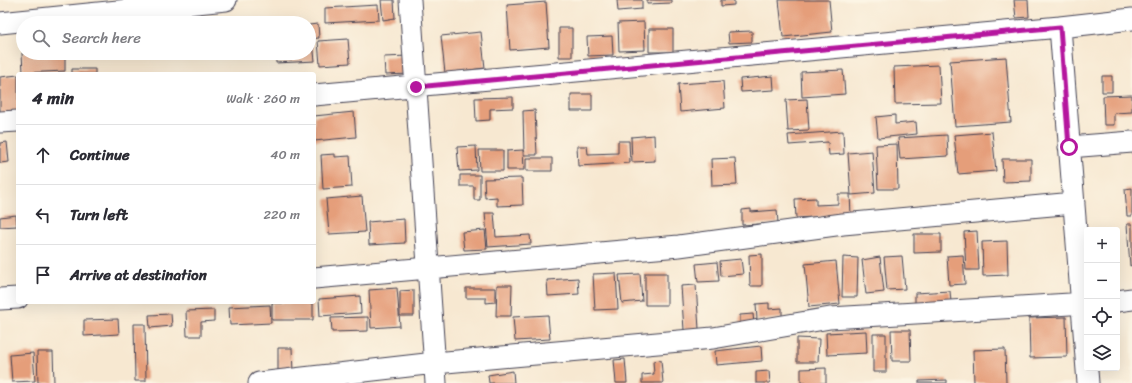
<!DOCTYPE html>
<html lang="en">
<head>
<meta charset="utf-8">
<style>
	:root { --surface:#fff; --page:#f7f7f7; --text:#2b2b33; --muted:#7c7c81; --line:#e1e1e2 }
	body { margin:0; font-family:Sriracha,sans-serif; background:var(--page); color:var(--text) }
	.controls { position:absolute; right:12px; bottom:12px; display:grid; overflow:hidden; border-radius:4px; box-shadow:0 4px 16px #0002 }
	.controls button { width:36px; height:36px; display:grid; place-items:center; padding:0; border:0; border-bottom:1px solid var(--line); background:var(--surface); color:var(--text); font:20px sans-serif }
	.stop { position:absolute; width:12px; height:12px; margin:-9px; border:3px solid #b5179e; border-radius:50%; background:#fff }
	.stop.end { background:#b5179e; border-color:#fff; box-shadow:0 1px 4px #0008 }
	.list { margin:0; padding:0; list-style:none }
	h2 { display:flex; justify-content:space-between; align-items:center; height:52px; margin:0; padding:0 16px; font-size:17px }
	h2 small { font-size:13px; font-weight:400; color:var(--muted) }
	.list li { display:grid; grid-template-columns:26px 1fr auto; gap:12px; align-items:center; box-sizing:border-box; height:60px; padding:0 16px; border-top:1px solid var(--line) }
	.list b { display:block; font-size:15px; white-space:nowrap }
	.list em { font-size:13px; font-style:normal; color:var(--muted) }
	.icon { flex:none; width:22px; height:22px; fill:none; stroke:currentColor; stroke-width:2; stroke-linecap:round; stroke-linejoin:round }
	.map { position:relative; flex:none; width:1132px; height:383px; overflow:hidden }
	.search { position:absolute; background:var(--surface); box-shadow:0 4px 16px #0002; left:16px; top:16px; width:300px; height:44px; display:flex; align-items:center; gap:10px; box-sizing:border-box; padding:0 14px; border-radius:22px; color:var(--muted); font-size:15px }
	.panel { position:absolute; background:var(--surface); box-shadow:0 4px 16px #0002; left:16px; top:72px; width:300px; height:232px; border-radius:4px }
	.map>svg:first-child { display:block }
	.building { fill:#e59e7a }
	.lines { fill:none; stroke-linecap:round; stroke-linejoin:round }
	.minor-casing { stroke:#424052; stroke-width:23 }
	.minor { stroke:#fff; stroke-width:21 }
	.route { stroke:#b5179e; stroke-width:5 }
</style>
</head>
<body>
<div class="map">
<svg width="1132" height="383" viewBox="0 0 1132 383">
	<rect width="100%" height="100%" fill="#fcf5e5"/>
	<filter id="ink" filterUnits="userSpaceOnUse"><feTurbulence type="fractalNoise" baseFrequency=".025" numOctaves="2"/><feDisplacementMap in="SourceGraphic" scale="8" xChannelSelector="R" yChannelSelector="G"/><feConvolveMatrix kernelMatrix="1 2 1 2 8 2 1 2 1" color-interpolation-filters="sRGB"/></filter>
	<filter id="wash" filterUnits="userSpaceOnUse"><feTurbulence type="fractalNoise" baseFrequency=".012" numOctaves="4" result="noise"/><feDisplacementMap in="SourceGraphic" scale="16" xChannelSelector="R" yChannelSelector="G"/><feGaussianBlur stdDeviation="0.9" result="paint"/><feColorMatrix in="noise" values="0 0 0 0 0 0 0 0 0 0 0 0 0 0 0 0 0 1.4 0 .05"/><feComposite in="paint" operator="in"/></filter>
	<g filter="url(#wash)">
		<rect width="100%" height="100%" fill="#f7e8d1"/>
		<g id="blocks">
			<path class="building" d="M381,0h13l1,18 -12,2z
				M617,0h25v9l-24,2z
				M647,0h25v3l-25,1z
				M721,0h13v5l-13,1z
				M779,0h50l3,32 -49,5z
				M1014,0h14l1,17 -13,1z
				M546,2l3,45 -39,3 -3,-45z
				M378,5l1,15 -54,3v-15z
				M205,21v2h-12v-1z
				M644,22l1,28 -26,1 -1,-28z
				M318,24l1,14 -10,1v-14z
				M559,28h13v29h-13z
				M649,29h24v23h-24z
				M752,31v11l-23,1 -1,-11z
				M481,32l4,36 -40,5 -4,-37z
				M612,36l1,19 -25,1 -1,-19z
				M348,39l2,24 -30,2 -2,-24z
				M313,43l2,18 -39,2v-10h33v-9z
				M22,53h43v18l-42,2z
				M408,56l1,18 -24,1 -1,-18z
				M1006,57l5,65 -56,4 -5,-65z
				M939,65l2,38 -46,1 -1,-37z
				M72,69h23v5h-23z
				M843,70l2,24 -43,3 -1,-25z
				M18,75v39l-18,2v-39z
				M773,76l1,14 -33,2 -1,-13z
				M1102,76h10v16h-10z
				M723,81l2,27 -45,4 -2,-28z
				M571,94h21v17h-21z
				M1132,95v17l-18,1v12h-10l-1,-29z
				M513,97v11l-23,1v11l-14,1 -1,-23z
				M807,99l2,31 -21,1 -2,-31z
				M535,110l2,45h-13l-1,-44z
				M354,112l2,25 -42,4v-25z
				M895,115v9l21,-2 1,12 -39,4 -2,-21z
				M843,131l1,23 -15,1 -1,-13 -39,3 -1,-10z
				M992,132l4,39 -38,3 -4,-39z
				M654,135l1,26 -23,1 -1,-25z
				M947,135l1,21 -48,3 -2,-21z
				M618,141h11l1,22 -52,3 -1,-20h10l1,8 30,-1z
				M7,142l2,20 -9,1v-20z
				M897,144l1,45h-20l-2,-44z
				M476,146l1,24 -18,1 -2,-24z
				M479,150h24v21h-23z
				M523,150l1,20h-17v-19z
				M872,151l3,42 -24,2 -3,-42z
				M335,154v3l15,-1 2,31 -29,2 -2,-34z
				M526,158h26v13h-26z
				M735,158l2,27 -25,1 -1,-27z
				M1002,159h29v22l-28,1z
				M460,175h20v25h-6v-14h-14z
				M522,178l1,27 -26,1v-9l-12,1 -1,-19z
				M1132,188v28h-5l-2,-27z
				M838,194h12l1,21 -55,3 -1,-19 21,-1v7l22,-1z
				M362,196l3,36 -36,2 -3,-35z
				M751,209v3l26,-2 1,13 -36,2v-15z
				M485,213h9l2,24 34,-2 1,9 -43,3z
				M16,215l1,11 -17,1v-10z
				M404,219l1,24 -36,2 -1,-23z
				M1127,224h5v41l-2,1z
				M485,230l2,19 -23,1 -2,-18z
				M977,231l2,39h-13l-2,-38z
				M914,234h27v18l-27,1z
				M1007,241l1,34 -25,1 -1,-34z
				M762,254v32h-12l-1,-31z
				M963,255l2,29 -16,1 -2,-29z
				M902,256l3,33 -18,1 -3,-33z
				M843,257l15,1 -1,39h-15z
				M880,257l4,35 -18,2 -4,-34z
				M741,259l2,15 -22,2 -1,-15z
				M836,261l4,43 -31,3 -4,-43z
				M717,262l2,19 -21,1 -2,-18z
				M616,273l2,36 -23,1 -2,-36z
				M645,273h22v32h-22z
				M640,274l2,27 -20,2 -3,-28z
				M578,278l1,16 -31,2 -1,-16z
				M497,285h15l-1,31h-15z
				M696,285l3,44 -15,1 -3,-44z
				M397,288l3,38 -29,2 -2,-38z
				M466,288h29v14l-9,1v-5h-20z
				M414,290v26h-14v-25z
				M950,291l1,11 -36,2v-11z
				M360,296l1,17 -41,3 -1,-17z
				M272,303h41v17h-41z
				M769,303v6l13,-1v10l-25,2 -1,-16z
				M270,305l1,18 -41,2 -1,-18z
				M214,310v11l-13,1v14h-14l-1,-25z
				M171,314l1,12 -22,2 -1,-13z
				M753,314l1,10 -14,1v-10z
				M548,315l2,24 -35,2 -2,-24z
				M368,317v14l-36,1 -1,-14z
				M1066,317l1,40 -37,1 -1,-40z
				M118,319l1,15 -35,2v-16z
				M134,324h11l1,57h-11z
				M891,330h19l1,31h-19z
				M866,331l1,22 -40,2 -1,-22z
				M873,334h13v38h-13z
				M797,338l22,1 -1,23h-21z
				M761,346l1,15 -46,4 -1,-14z
				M278,348h14l1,25 -15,1z
				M1005,349l1,34h-32l-1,-33z
				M37,352h16l1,31h-16z
				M33,353l2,28 -23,1 -2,-27z
				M625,359l2,24h-11l-2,-23z
				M661,360l2,23h-21v-8l12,-1 -1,-13z
				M826,368v15h-25v-14z
				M513,371l1,12h-25l-1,-8z
				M769,371l1,12h-14v-11z
				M947,380v3h-28v-2z"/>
		</g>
	</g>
	<g filter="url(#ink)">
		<use href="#blocks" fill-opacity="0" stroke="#424052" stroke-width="1"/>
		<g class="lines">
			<g class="minor-casing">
				<path id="minor" d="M410,0l26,383
					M0,23l226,-23
					M314,95l746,-68
					M0,122l18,-1
					M1069,147l63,-5
					M314,278l365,-32 164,-22 231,-21
					M0,299l18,-1
					M1117,301l15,-2
					M259,383l176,-20 278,-25 117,-20 257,-15
					M1088,383l-28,-356 72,-8"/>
			</g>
			<use href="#minor" class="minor"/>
		</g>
	</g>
	<g class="lines" filter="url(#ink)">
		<path class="route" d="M416,87l644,-60 9,120"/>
	</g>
</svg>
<div class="controls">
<button>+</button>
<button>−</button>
<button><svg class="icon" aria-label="locate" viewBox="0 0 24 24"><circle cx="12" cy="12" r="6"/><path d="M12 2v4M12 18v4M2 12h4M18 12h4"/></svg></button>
<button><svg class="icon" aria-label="layers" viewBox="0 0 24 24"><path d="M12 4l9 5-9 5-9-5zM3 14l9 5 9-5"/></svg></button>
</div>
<div class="stop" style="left:1069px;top:147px"></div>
<div class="stop end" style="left:416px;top:87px"></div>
<div class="search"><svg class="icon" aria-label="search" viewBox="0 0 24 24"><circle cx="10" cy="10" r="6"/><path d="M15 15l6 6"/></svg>Search here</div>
<section class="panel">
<h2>4 min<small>Walk · 260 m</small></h2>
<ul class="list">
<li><svg class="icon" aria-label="ahead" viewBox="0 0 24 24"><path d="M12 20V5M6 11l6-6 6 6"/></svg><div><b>Continue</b></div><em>40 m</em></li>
<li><svg class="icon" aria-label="left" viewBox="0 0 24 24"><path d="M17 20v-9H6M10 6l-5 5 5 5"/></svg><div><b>Turn left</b></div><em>220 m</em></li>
<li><svg class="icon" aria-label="arrive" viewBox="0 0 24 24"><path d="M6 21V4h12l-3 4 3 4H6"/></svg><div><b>Arrive at destination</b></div></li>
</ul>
</section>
</div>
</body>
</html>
